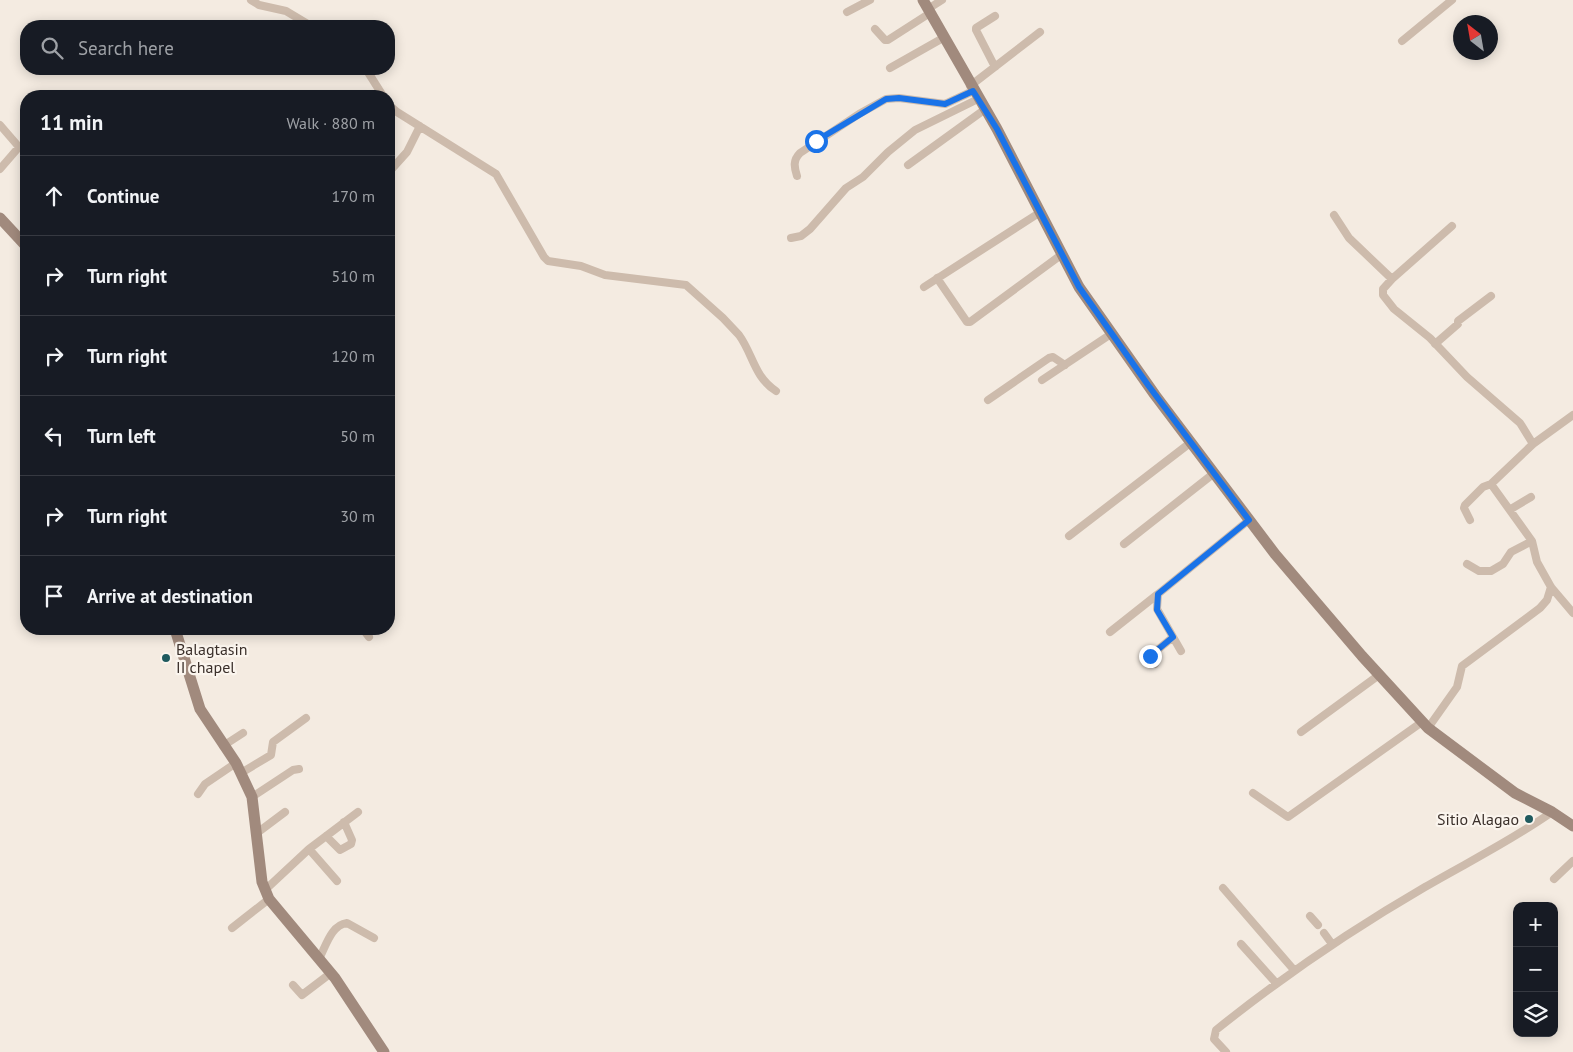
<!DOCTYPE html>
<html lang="en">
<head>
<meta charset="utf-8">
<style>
	:root { --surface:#171b24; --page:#20242c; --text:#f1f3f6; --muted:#9ea1a6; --line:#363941 }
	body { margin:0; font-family:"PT Sans",sans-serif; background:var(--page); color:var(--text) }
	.controls { position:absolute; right:15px; bottom:15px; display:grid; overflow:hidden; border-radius:10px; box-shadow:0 2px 12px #0003 }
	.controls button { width:45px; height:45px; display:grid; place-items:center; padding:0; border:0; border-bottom:1px solid var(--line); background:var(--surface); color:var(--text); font:25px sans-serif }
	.compass { position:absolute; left:1453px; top:15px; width:45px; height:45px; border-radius:50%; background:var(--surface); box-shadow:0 2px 12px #0003; rotate:329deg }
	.stop { position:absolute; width:15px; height:15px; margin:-11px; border:4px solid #1a73e8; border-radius:50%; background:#fff }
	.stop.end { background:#1a73e8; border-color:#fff; box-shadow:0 1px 5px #0008 }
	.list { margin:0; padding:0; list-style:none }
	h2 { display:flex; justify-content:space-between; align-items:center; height:65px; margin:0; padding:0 20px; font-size:21px }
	h2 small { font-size:16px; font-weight:400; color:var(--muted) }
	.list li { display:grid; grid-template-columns:32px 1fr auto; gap:15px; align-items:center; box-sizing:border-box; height:80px; padding:0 20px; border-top:1px solid var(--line) }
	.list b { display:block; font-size:19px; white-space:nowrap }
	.list em { font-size:16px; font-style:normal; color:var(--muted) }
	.icon { flex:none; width:28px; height:28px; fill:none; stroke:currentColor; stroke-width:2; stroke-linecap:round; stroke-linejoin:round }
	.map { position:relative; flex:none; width:1573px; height:1052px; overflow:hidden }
	.search { position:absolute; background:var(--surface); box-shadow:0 2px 12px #0003; left:20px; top:20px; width:375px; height:55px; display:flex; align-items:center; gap:12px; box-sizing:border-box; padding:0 18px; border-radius:20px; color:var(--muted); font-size:19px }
	.panel { position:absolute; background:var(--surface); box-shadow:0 2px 12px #0003; left:20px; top:90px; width:375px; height:545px; border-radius:20px }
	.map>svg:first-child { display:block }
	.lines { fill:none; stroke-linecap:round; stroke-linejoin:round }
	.street { stroke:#cdbbac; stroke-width:8 }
	.secondary { stroke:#a18a7d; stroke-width:11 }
	.route { stroke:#1a73e8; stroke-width:6 }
	.poi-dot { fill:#1f5a5e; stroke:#fbf5ee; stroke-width:2 }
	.labels { text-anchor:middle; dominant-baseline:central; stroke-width:4.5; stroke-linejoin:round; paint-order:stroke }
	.poi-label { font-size:16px; fill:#3b302b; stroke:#fbf5ee; text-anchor:start }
</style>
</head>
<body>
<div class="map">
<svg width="1573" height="1052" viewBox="0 0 1573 1052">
	<rect width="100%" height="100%" fill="#f4ebe1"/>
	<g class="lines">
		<path class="street" d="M251,0l8,5 27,6 25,15
			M928,9l14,-9
			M847,12l23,-12
			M995,16l-19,12v2l19,37
			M875,29l10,11h3l42,-27
			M1402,41l50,-41
			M890,68l53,-30
			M366,69l17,27
			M970,86l70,-54
			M389,105l8,7 99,62 48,83 4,4 33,5 24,9 81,10 37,33 16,17c14,19 15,42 37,56
			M0,125l19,22 -19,22
			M908,165l76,-55
			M389,172l18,-20 13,-26
			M797,176c-3,-9 -4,-16 3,-23l59,-39 27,-15 13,-1 46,6 28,-13
			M1334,215l15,23 43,41
			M1452,226l-60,53 -9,10v6l11,14 36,29 37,39 53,46 13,21
			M791,238l10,-2 9,-7 36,-41 17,-11 25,-25 27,-22 63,-31
			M937,278l30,44h3l91,-67
			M924,287l115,-74
			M1435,344l23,-20v-3l33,-25
			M1042,380l69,-46
			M988,400l61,-42 4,-1 12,8
			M1573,415l-40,29 -42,40 41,57 5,21 14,25 22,26
			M1511,509l20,-12
			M1470,520l-6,-12 1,-3 18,-18 8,-3
			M1069,536l121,-93
			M1124,544l89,-70
			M1467,564l12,7h12l12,-7 8,-12 21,-11
			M363,629l6,8
			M1110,632l48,-38
			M1181,651l-24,-42 1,-15 91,-74
			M1155,664l-6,-5 1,-3 23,-19
			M1428,728l29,-41 5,-21 78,-58 7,-8 4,-13
			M1301,732l78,-57
			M223,746l20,-13
			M241,773l30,-18 2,-13 33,-24
			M1253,793l35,24 134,-95
			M198,794l7,-10 31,-21
			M252,797l41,-27 6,-1
			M257,833l28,-21
			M326,836l14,14 11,-6 1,-4 -8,-18
			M309,849l28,32
			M1554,879l19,-18
			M1223,888l71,82
			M265,890l44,-41 49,-37
			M1310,916l8,9
			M232,928l37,-29
			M1324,933l8,11
			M1241,944l35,39
			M319,959c7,-13 12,-34 28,-36l27,15
			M293,985l9,10 29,-22
			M1226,1052l-12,-13 2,-9c66,-53 135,-100 209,-143 43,-25 86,-46 127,-75"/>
		<path class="secondary" d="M923,0l74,129 82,158 76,108 120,159 87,102 66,72 87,65 37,19 21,14
			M0,218l26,28
			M175,629l25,80 36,54 16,34 10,85 7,17 66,79 49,74"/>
	</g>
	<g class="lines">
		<path class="route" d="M816,141l70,-42 13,-1 46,6 28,-13 24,38 82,158 69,98 101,135 -91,74 -1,16 16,27 -23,19"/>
	</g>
	<g class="poi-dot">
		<circle cx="166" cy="658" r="5"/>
		<circle cx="1529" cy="819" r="5"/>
	</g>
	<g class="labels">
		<g class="poi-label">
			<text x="176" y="649">Balagtasin<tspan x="176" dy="18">II chapel</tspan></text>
			<text x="1519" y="819" text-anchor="end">Sitio Alagao</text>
		</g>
	</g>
</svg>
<div class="controls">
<button>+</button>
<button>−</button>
<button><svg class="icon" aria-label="layers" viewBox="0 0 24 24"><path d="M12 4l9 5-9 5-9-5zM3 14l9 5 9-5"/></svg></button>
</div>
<svg class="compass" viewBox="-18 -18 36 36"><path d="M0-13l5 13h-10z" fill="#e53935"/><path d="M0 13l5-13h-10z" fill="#9ea1a6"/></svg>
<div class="stop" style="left:816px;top:141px"></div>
<div class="stop end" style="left:1150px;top:656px"></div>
<div class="search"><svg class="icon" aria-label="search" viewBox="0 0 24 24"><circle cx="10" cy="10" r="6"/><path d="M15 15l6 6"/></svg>Search here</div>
<section class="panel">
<h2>11 min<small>Walk · 880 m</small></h2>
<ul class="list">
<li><svg class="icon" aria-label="ahead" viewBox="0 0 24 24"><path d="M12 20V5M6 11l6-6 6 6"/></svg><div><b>Continue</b></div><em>170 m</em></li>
<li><svg class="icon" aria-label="right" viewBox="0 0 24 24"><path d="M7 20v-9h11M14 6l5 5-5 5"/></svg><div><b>Turn right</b></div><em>510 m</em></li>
<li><svg class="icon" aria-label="right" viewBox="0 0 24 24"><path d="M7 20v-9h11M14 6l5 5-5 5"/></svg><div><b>Turn right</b></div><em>120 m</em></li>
<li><svg class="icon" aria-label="left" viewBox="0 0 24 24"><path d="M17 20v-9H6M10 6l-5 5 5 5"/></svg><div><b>Turn left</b></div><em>50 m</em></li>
<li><svg class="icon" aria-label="right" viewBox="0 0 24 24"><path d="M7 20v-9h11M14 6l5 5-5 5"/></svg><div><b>Turn right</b></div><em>30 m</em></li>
<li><svg class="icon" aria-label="arrive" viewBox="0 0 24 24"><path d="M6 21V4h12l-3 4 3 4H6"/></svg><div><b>Arrive at destination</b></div></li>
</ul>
</section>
</div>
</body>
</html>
